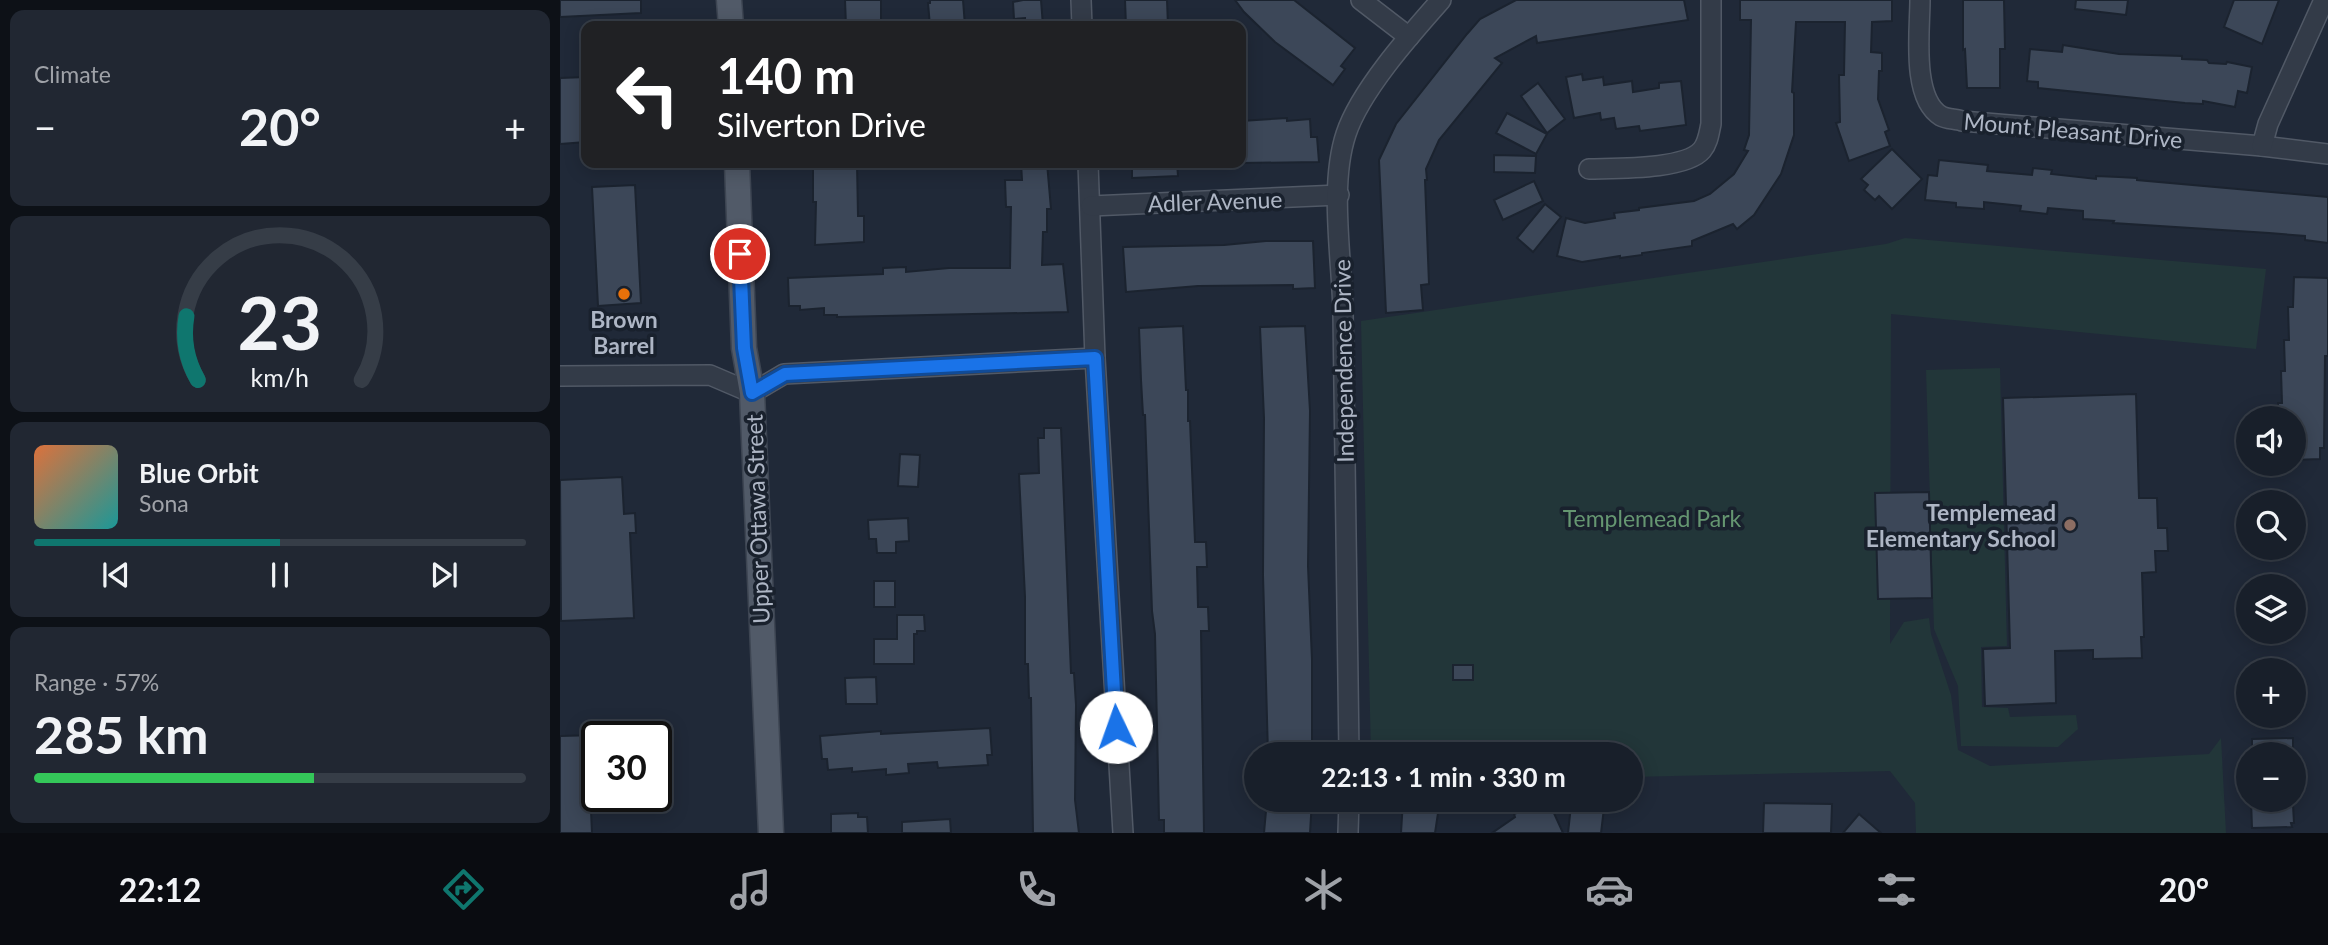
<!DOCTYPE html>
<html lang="en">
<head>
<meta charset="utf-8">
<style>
	:root { --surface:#181f2a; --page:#212732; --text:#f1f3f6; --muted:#9fa2a8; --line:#363d47; --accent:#0f766e }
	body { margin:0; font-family:Lato,sans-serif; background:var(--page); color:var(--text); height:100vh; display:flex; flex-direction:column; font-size:26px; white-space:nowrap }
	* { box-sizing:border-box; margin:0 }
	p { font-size:23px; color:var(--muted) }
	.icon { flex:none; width:38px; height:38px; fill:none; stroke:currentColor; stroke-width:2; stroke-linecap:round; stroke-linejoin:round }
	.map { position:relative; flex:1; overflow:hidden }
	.side { display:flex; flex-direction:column; gap:10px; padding:10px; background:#0d1117; width:560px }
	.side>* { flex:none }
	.top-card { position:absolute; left:21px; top:21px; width:665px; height:147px; border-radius:14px; box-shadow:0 4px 18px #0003,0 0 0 2px var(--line); background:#202124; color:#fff; overflow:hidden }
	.buttons { position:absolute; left:1676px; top:406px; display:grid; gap:14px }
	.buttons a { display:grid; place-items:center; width:70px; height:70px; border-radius:50%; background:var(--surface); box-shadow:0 4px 18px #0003,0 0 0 2px var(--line); font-size:35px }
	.speed { position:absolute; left:21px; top:721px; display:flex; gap:14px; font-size:35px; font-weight:700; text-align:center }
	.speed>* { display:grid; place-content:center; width:91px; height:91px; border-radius:50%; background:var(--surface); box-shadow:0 4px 18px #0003,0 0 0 2px var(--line); line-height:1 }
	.speed .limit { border:4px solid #111; border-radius:10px; background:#fff; color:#111 }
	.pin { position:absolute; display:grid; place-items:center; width:60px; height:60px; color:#fff; margin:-30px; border:4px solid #fff; border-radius:50%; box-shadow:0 2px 7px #0007 }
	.me { position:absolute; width:77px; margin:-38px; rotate:357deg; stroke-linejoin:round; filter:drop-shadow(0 0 5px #0008) }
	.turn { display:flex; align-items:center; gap:24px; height:147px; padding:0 21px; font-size:32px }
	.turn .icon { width:91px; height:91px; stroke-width:2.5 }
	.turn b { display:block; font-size:49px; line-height:60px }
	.big { font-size:52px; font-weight:700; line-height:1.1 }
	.side .tile { flex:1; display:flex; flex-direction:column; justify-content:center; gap:10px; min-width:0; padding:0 24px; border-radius:14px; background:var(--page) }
	.side .dial { align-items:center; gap:0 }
	.dial svg { height:182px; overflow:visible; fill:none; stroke:var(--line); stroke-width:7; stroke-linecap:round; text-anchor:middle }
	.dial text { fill:var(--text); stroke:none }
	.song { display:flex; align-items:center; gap:21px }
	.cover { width:84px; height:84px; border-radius:10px; background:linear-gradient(135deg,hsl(20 70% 55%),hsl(180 70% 35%)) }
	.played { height:7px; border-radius:4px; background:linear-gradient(90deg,var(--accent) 50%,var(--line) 50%) }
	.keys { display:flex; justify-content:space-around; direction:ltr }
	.heat { display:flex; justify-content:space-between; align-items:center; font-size:38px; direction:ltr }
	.charge { height:10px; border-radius:5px; background:linear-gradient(90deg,#34c759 57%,var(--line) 0) }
	.trip { position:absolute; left:684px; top:742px; width:399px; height:70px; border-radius:35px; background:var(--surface); box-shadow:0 4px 18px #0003,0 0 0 2px var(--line); font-weight:700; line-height:70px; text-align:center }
	.tabs { display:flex; height:112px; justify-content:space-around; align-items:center; background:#0a0c11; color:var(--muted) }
	.tabs .icon { width:49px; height:49px }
	.tabs .current { color:var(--accent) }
	.tabs b { font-size:32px; color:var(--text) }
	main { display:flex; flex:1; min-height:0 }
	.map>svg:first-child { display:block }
</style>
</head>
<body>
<main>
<section class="side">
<div class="tile"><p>Climate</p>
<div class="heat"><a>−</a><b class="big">20°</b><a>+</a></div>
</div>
<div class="tile dial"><svg viewBox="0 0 100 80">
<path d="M14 69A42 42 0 1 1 86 69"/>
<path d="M14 69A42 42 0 0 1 9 41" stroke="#0f766e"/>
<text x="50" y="56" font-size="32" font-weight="700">23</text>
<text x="50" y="72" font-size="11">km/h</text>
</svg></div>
<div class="tile">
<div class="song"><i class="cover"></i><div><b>Blue Orbit</b><p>Sona</p></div></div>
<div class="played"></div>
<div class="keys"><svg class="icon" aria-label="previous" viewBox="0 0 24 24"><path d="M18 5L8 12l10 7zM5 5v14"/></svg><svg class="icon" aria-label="pause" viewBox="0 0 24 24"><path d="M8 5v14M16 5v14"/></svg><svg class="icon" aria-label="next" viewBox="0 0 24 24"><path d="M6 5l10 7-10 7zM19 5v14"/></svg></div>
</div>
<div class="tile"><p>Range · 57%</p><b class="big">285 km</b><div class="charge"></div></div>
</section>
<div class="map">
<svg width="1768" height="833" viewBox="0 0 1768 833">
	<rect width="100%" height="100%" fill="#202938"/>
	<g fill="#223639">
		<path d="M 1345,238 L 1706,269 L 1696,349 L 1331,314 L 1330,644 L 1344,622 L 1369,618 L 1371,634 L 1391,695 L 1398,750 L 1430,766 L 1649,754 L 1661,738 L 1666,833 L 1356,833 L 1355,803 L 1330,771 L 1071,777 L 1071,754 L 811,754 L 801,321 L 1326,244 Z"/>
		<path d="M 1440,368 L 1447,646 L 1421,647 L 1422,707 L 1448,708 L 1450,717 L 1516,715 L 1518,729 L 1498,747 L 1401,746 L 1398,686 L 1374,629 L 1366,370 Z"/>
	</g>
	<g fill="#3c4758" stroke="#1b232f" stroke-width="2">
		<path d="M 0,0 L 81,0 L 81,13 L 0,17 Z"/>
		<path d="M 285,0 L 321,0 L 321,26 L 286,26 Z"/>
		<path d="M 370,0 L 403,0 L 405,26 L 370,26 L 368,3 L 370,3 Z"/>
		<path d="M 463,0 L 481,0 L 483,26 L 465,26 L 465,18 L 454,19 L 453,2 Z"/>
		<path d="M 565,0 L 607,0 L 608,26 L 566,26 Z"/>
		<path d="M 675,0 L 734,0 L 795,48 L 781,66 L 785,69 L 773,85 L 715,42 L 684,12 Z"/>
		<path d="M 956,0 L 1124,0 L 1128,20 L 977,43 L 976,36 L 935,58 L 942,63 L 879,140 L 866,169 L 867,180 L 865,180 L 869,284 L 861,285 L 863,310 L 826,313 L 819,160 L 836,124 L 907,34 L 920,19 Z"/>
		<path d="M 1180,0 L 1332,0 L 1332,21 L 1312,22 L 1311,52 L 1322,53 L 1322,71 L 1319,71 L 1318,99 L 1329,130 L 1325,132 L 1330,146 L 1289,161 L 1276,123 L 1280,122 L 1279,75 L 1284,75 L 1285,22 L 1236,22 L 1232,92 L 1234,93 L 1234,135 L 1221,174 L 1194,215 L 1177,229 L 1173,224 L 1132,241 L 1132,246 L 1082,253 L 1082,255 L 1060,258 L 1060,256 L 1022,262 L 997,256 L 1006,218 L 1025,223 L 1055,218 L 1054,213 L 1079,210 L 1079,208 L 1134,201 L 1150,194 L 1174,174 L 1188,151 L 1184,150 L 1189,135 L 1191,20 L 1180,20 Z"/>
		<path d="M 1403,0 L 1444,0 L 1445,49 L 1440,49 L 1440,88 L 1407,88 L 1405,49 L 1403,50 Z"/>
		<path d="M 1516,0 L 1568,0 L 1566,15 L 1515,9 Z"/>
		<path d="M 1674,0 L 1719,0 L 1702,44 L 1664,27 Z"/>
		<path d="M 1503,45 L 1559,54 L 1622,56 L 1622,59 L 1647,60 L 1649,63 L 1666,64 L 1667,62 L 1692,67 L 1687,93 L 1678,91 L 1675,107 L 1643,101 L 1643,104 L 1625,103 L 1478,88 L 1478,82 L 1467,81 L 1470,49 L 1502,52 Z"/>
		<path d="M 1022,74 L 1023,80 L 1043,77 L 1044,85 L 1072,81 L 1073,92 L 1099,88 L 1099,83 L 1121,81 L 1126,125 L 1080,131 L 1079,126 L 1056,129 L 1054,118 L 1041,120 L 1040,113 L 1014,118 L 1006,77 Z"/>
		<path d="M 26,77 L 26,142 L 0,144 L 0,78 Z"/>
		<path d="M 978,83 L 1005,119 L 987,133 L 961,96 Z"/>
		<path d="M 947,113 L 987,134 L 976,154 L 936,133 Z"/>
		<path d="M 727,118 L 727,121 L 750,119 L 751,137 L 757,137 L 759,162 L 681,163 L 681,121 Z"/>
		<path d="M 1332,149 L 1362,179 L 1332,209 L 1319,196 L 1315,200 L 1304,190 L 1308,185 L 1301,179 Z"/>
		<path d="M 934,155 L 976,156 L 975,173 L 934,172 Z"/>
		<path d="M 1379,160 L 1428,165 L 1427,171 L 1472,175 L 1473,168 L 1492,170 L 1491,174 L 1536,179 L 1536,176 L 1559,177 L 1577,178 L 1577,180 L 1768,197 L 1768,243 L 1745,240 L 1745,236 L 1709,233 L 1553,223 L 1554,221 L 1523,219 L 1523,211 L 1488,208 L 1487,214 L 1460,211 L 1461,206 L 1424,202 L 1424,209 L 1396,207 L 1396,203 L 1365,200 L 1368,175 L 1377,176 Z"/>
		<path d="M 253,163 L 297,163 L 298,216 L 304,216 L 304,242 L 255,245 L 256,202 L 253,202 Z"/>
		<path d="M 461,163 L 487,163 L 491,209 L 487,209 L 487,232 L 483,232 L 482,265 L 503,264 L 508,312 L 277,317 L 277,315 L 264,315 L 264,308 L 240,310 L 240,306 L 229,306 L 228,278 L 323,274 L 323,268 L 346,267 L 346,272 L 389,268 L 450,268 L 451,207 L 446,207 L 445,180 L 462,180 Z"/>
		<path d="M 572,163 L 617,163 L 618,176 L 572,178 Z"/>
		<path d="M 974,181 L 983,201 L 943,220 L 934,200 Z"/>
		<path d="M 75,185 L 81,303 L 38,306 L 32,187 Z"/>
		<path d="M 985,204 L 1001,217 L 973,252 L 957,238 Z"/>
		<path d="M 706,241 L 753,241 L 755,288 L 733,289 L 733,285 L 638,286 L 566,292 L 563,247 L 664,245 Z"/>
		<path d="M 1734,277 L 1768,278 L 1768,356 L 1765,356 L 1764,448 L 1760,448 L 1760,459 L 1734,460 L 1734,418 L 1718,418 L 1718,403 L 1722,403 L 1721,371 L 1725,371 L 1724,340 L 1729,340 L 1728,307 L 1733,307 Z"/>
		<path d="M 623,326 L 626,390 L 628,390 L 628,421 L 630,421 L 635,542 L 646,542 L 647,567 L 637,567 L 638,607 L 648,607 L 649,631 L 641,631 L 644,833 L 604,833 L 604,820 L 599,820 L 595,634 L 592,611 L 585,415 L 583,415 L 581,380 L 579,328 Z"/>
		<path d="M 745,326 L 750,411 L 748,566 L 752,660 L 752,754 L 708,754 L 703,575 L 704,418 L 700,327 Z"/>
		<path d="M 1576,394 L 1579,498 L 1597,498 L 1598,528 L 1607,528 L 1608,551 L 1595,551 L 1596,572 L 1582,573 L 1584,637 L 1581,637 L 1582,658 L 1533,659 L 1533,650 L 1495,651 L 1496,703 L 1425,706 L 1423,649 L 1450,648 L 1443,398 Z"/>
		<path d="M 484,428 L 501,428 L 511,673 L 514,673 L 516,705 L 515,800 L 519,833 L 473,833 L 471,698 L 469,698 L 468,664 L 465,664 L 465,597 L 459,474 L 479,473 L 478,438 L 484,438 Z"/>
		<path d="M 340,454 L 360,455 L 358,487 L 338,486 Z"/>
		<path d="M 62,477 L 64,514 L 75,513 L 76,533 L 70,533 L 74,618 L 1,621 L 0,480 Z"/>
		<path d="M 1369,492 L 1372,598 L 1318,599 L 1315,493 Z"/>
		<path d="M 348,518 L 349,541 L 336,542 L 336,553 L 317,553 L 316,539 L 309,539 L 308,520 Z"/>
		<rect x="314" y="581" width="21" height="26"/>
		<path d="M 337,615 L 364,615 L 365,631 L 357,631 L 357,634 L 354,634 L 354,664 L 314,664 L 314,639 L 337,639 Z"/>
		<rect x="893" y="665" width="20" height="15"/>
		<path d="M 316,677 L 317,704 L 286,704 L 285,678 Z"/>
		<path d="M 430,728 L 432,755 L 427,755 L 428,765 L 378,768 L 377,762 L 348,764 L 349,773 L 326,775 L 326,769 L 292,772 L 292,768 L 268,770 L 267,759 L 262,759 L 260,736 L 321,731 L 321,734 Z"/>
		<path d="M 111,731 L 113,776 L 110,776 L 110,790 L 96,791 L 96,732 Z"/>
		<path d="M 37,735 L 37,805 L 31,811 L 32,833 L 0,833 L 0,736 Z"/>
		<path d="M 1733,738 L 1733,754 L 1692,754 L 1692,739 Z"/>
		<path d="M 707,800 L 752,800 L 750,833 L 704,833 Z"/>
		<path d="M 843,800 L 880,800 L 875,833 L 841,833 Z"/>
		<path d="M 977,800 L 988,800 L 1003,833 L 932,833 L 955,817 L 954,814 L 962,811 L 960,807 Z"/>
		<path d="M 1691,800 L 1728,800 L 1728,805 L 1733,805 L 1734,823 L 1731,823 L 1732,827 L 1692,828 Z"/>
		<path d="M 1204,803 L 1272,804 L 1271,833 L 1203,833 Z"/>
		<path d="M 1015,805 L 1044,808 L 1041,833 L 1008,833 L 1011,806 Z"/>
		<path d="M 298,813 L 298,817 L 307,817 L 308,833 L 271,833 L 271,814 Z"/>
		<path d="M 1299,814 L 1321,833 L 1283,833 Z"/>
		<path d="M 390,819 L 391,833 L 342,833 L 342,822 Z"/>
	</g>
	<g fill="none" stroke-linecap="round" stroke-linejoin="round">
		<defs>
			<g id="minor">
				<path d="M 521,0 L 522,26"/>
				<path d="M 801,0 L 849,37"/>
				<path d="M 1360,0 C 1360,30 1351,98 1381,116 C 1386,119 1396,119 1402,121 L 1702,146 L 1768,154"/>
				<path d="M 1702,146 L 1708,124 L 1764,0"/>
				<path d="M 528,163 L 535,358 L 563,833"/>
				<path d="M 1029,169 C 1056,168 1125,170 1142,150 C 1148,143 1149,133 1151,124 L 1151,0"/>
				<path d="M 531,206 L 779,195"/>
				<path d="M 0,376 L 150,375 L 192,393 L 224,374 L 535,358"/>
				<path d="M 789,754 C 788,607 786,460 783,313 C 782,259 769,185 786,134 C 800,91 850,35 881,0"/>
				<path d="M 788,833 L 789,800"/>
			</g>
			<g id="major">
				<path d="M 169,0 L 171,26"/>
				<path d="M 177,163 L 184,348 L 192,393 L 211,833"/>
			</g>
		</defs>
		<use href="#minor" stroke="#515966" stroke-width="22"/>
		<use href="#major" stroke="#3d4552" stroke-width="27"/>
		<use href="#minor" stroke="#333b48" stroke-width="19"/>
		<use href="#major" stroke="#515a68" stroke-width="24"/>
	</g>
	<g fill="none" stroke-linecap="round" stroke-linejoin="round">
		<defs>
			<path id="route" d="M 180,254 L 184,348 L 192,393 L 225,374 L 535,358 L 556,727"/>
		</defs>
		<use href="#route" stroke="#114b97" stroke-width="18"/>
		<use href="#route" stroke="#1a73e8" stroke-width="12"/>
	</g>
	<circle fill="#e8710a" stroke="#19212d" stroke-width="2.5" cx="64" cy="294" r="7"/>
	<circle fill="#8d6e63" stroke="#19212d" stroke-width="2.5" cx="1510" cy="525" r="7"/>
	<g text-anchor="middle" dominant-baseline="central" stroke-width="7" stroke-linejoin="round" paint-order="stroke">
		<g font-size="23" fill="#aeb6c5" stroke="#19212d">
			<text transform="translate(1513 130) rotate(5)">Mount Pleasant Drive</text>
			<text transform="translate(655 201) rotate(-2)">Adler Avenue</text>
			<text transform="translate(783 361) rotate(-91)">Independence Drive</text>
			<text transform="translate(197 519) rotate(-92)">Upper Ottawa Street</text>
		</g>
		<g font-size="23" font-weight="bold" fill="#aeb6c5" stroke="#19212d">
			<text x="64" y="319">Brown<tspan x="64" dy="26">Barrel</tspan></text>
			<text x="1496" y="512" text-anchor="end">Templemead<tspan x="1496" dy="26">Elementary School</tspan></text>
		</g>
		<g font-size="23" fill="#659671" stroke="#19212d">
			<text x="1092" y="518">Templemead Park</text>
		</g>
	</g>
</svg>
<div class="buttons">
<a><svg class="icon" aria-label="sound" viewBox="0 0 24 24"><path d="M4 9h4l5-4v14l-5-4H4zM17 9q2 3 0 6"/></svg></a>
<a><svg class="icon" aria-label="search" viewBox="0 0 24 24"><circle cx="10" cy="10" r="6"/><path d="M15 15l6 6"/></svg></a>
<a><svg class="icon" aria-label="layers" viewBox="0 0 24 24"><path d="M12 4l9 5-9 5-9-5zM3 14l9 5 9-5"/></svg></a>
<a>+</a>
<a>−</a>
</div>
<div class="speed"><div class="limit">30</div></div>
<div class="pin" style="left:180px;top:254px;background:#d93025"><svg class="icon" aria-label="arrive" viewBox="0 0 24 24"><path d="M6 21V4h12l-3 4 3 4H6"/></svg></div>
<svg class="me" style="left:556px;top:727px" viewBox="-20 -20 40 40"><circle r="19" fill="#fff"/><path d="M0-13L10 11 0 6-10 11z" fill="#1a73e8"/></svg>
<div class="trip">22:13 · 1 min · 330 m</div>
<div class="top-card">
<div class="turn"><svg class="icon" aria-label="left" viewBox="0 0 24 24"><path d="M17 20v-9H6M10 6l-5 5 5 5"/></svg><div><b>140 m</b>Silverton Drive</div></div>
</div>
</div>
</main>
<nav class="tabs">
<b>22:12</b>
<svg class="icon current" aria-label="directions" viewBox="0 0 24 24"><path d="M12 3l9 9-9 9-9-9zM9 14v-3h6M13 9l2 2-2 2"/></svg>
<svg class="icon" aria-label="music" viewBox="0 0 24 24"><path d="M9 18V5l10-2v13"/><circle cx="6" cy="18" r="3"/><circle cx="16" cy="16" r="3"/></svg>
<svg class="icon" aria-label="phone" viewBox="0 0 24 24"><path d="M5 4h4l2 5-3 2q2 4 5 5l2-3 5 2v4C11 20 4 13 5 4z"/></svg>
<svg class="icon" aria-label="climate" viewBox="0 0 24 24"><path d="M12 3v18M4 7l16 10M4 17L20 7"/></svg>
<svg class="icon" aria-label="car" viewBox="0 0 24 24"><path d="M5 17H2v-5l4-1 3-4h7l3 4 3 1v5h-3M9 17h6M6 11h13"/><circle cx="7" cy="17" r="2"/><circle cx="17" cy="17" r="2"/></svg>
<svg class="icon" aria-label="filters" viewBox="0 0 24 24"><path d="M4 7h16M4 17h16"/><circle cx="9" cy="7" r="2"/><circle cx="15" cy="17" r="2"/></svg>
<b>20°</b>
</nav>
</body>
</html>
